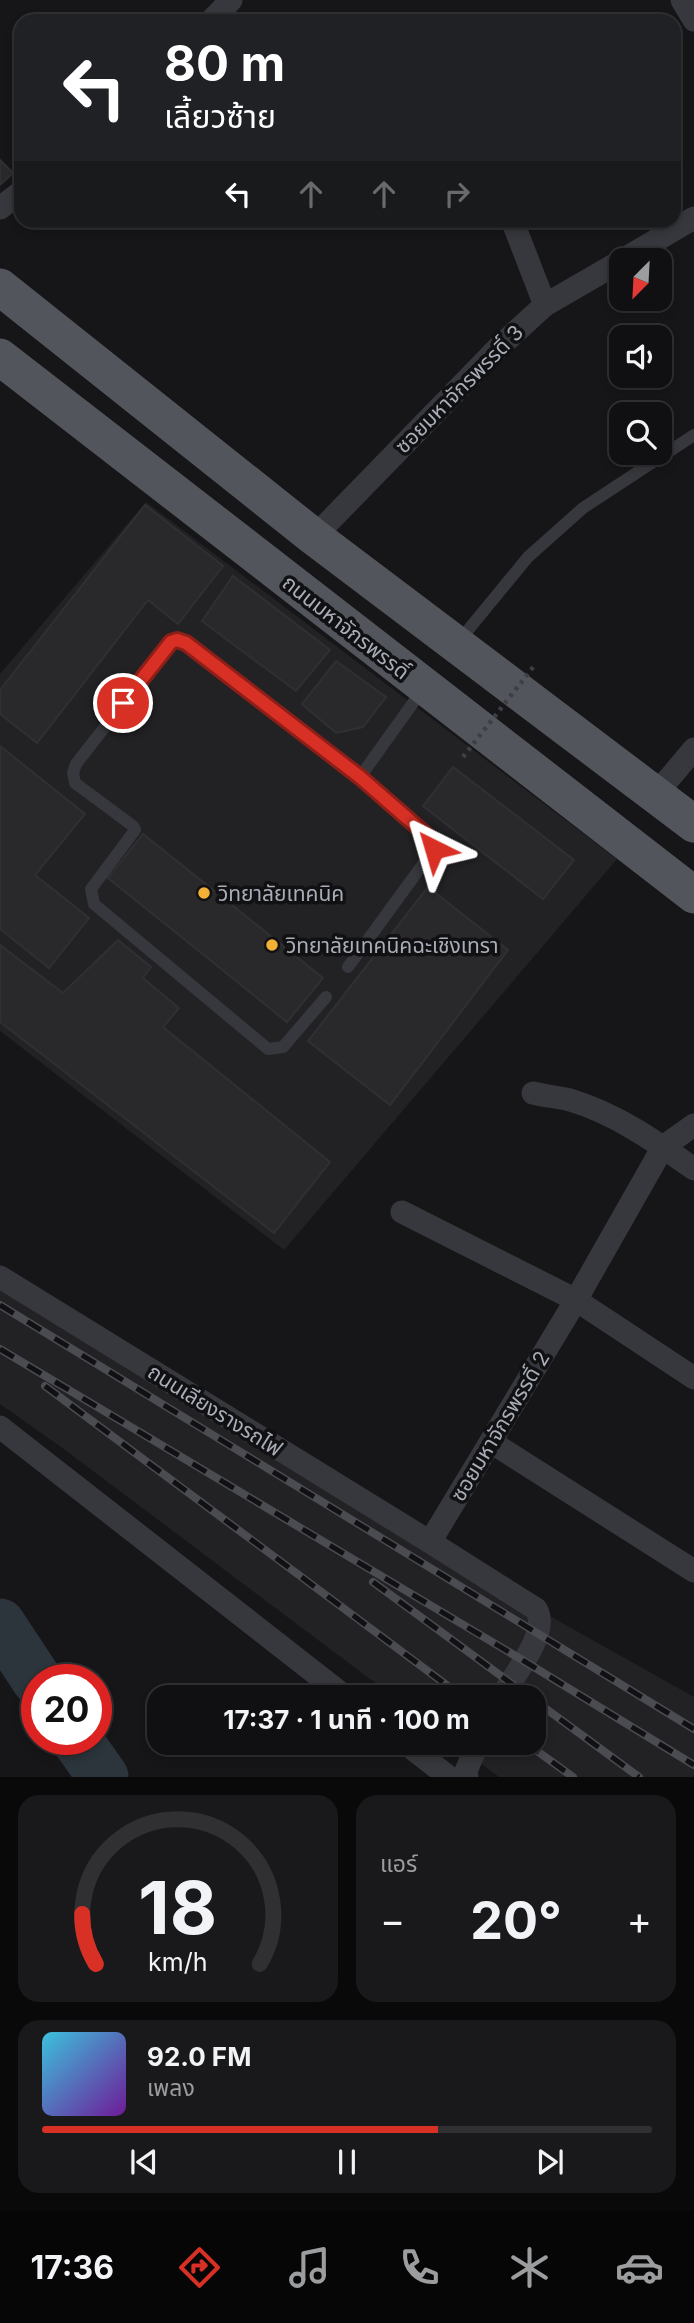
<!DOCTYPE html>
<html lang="th">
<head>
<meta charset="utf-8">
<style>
	:root { --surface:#101012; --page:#19191b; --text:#f1f3f6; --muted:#9c9d9f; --line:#303032; --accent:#d93025 }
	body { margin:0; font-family:Inter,"Noto Sans Thai",sans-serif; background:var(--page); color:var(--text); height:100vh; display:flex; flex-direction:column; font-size:26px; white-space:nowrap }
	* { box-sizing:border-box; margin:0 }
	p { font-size:23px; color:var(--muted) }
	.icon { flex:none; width:38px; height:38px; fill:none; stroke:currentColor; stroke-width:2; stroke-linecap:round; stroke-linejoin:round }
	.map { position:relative; height:1777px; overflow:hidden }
	.panel { display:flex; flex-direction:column; gap:18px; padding:18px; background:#09090a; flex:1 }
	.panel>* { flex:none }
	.top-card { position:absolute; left:14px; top:14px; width:667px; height:214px; border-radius:21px; box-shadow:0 4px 10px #0003,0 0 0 2px var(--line); background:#202124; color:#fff; overflow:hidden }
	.needle { width:46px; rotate:204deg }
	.tools { position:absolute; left:609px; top:248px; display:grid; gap:14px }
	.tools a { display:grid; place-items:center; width:63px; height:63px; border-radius:14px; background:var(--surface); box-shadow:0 4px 10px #0003,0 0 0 2px var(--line); font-size:35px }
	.speed { position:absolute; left:21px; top:1664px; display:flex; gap:14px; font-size:35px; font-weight:700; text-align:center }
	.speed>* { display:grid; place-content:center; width:91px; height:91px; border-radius:50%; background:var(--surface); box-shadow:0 4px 10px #0003,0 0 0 2px var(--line); line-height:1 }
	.speed .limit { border:10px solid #d22; background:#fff; color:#111 }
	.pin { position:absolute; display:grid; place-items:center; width:60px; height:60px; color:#fff; margin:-30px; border:4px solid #fff; border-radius:50%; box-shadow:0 2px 7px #0007 }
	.me { position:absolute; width:77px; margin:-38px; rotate:320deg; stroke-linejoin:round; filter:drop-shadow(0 0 5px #0008) }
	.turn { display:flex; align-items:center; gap:24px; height:147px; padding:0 35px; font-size:32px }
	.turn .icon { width:91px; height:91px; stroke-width:2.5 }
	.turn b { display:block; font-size:49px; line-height:60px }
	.lanes { display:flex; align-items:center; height:66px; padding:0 35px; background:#0003; justify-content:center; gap:35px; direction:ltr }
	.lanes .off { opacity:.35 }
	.big { font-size:52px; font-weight:700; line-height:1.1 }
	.panel .card { flex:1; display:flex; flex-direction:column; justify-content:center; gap:10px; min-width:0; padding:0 24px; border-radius:21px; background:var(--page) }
	.panel .dial { align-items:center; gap:0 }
	.dial svg { height:182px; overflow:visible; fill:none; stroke:var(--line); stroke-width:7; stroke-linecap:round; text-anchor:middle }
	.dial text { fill:var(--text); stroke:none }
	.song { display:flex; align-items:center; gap:21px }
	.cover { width:84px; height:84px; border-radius:10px; background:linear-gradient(135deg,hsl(190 70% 55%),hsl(280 70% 35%)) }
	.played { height:7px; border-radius:4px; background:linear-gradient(90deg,var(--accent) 65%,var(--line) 65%) }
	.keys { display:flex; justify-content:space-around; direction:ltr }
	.heat { display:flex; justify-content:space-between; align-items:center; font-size:38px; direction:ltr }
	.panel .tiles { flex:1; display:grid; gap:18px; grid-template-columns:1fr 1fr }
	.card:last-child { grid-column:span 2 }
	.trip { position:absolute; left:147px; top:1685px; width:399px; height:70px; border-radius:21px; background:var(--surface); box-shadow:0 4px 10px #0003,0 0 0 2px var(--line); font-weight:700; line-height:70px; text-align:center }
	.dock { display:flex; height:112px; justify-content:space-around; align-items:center; background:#060607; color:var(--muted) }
	.dock .icon { width:49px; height:49px }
	.dock .selected { color:var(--accent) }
	.dock b { font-size:32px; color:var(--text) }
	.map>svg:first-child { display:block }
</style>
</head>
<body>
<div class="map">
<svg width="694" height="1777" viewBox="0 0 694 1777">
	<rect width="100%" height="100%" fill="#161618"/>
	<g fill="#222225">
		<path d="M 146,502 L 617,859 L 284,1250 L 0,1031 L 0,674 Z"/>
		<path d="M 0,1289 L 363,1511 L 694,1697 L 694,1777 L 499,1777 L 454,1743 L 534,1743 L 534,1698 L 394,1697 L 61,1447 L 0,1404 Z"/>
	</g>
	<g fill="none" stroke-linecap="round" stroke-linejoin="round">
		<g stroke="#2c353c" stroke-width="51">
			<path d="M 0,1624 L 37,1680"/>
			<path d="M 77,1740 L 103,1777"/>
		</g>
	</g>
	<g fill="#29292c" stroke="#303034" stroke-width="2">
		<path d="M 0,160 L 13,173 L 0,185 Z"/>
		<path d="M 145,505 L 223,566 L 178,624 L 148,600 L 37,743 L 0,714 L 0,690 Z"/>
		<path d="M 233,576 L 330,650 L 296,691 L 202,621 Z"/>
		<path d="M 336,661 L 386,697 L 363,727 L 336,733 L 302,704 Z"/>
		<path d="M 0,746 L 85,814 L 35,875 L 89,918 L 49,968 L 0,929 Z"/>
		<path d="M 453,767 L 574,860 L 543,899 L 423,806 Z"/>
		<path d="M 143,834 L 323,978 L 287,1022 L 108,878 Z"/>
		<path d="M 428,887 L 508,950 L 390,1105 L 308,1041 Z"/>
		<path d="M 118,940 L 151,967 L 143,978 L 179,1008 L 163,1027 L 330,1162 L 274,1233 L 0,1022 L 0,945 L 63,993 Z"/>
	</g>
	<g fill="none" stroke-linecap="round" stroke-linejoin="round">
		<g stroke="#37383d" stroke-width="12">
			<path d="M 459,641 L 528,557 L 583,508 L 694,435"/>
			<path d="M 360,777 L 423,689"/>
			<path d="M 326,997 L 283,1047 L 268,1049 L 94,904 L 91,889 L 135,830 L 133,826 L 75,783 L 73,773 L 76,764 L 171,642 L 177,640 L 186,643 L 360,777 L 435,844 L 434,849 L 348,967"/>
		</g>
		<g stroke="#37383d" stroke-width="23">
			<path d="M 682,0 L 694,20"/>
			<path d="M 211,21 L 231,0"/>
			<path d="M 0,208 L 21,192"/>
			<path d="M 512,220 L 545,305"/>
			<path d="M 621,261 L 694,218"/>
			<path d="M 314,537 L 497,349 L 545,305 L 621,261"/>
			<path d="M 656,794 L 694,749"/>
			<path d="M 533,1093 C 545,1096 558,1097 570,1100 C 615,1113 656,1142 694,1169"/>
			<path d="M 402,1212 L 576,1300 L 694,1378"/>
			<path d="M 0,1277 L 430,1542"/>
			<path d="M 0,1427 L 347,1698"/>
			<path d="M 491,1442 L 694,1571"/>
			<path d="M 501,1698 C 512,1677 551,1632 536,1609 L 430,1542 L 576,1300 L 663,1147 L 694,1125"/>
			<path d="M 405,1743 L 449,1777"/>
			<path d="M 467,1777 L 466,1771 L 478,1743"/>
		</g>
		<g stroke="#53555c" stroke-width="37">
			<path d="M 0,287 L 314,537 L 694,824"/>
			<path d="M 0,357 L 694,895"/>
		</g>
		<defs>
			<g id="rail">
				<path d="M 0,1305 L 694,1729"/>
				<path d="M 0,1349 L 524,1661 L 694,1765"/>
				<path d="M 45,1386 L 464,1698"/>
				<path d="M 373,1582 L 531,1698"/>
				<path d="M 534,1700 L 639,1777"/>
				<path d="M 526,1743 L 573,1777"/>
			</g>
		</defs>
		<use href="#rail" stroke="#4a4c52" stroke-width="8"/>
		<use href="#rail" stroke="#111113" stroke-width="5" stroke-dasharray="16" stroke-linecap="butt"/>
		<path stroke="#3d3f44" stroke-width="4.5" stroke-dasharray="3.5 5" stroke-linecap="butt" d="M 463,757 L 534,666"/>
	</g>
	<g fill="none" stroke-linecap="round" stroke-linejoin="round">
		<defs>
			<path id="route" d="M 123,703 L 171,642 L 177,640 L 186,643 L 360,777 L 431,839 L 435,844 L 434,849"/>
		</defs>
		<use href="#route" stroke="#8d1f18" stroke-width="18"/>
		<use href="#route" stroke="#d93025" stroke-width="12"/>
	</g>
	<g fill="#f2b134" stroke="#111113" stroke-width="2.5">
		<circle cx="204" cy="893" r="7"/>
		<circle cx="272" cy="945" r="7"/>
	</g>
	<g text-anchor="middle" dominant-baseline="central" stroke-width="7" stroke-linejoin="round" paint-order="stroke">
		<g font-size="21" fill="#a8adb8" stroke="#111113">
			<text transform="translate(459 389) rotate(-45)">ซอยมหาจักรพรรดิ์ 3</text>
			<text transform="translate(346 627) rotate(38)">ถนนมหาจักรพรรดิ์</text>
			<text transform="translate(215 1410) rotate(32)">ถนนเลียงรางรถไฟ</text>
			<text transform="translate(500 1426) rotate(-59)">ซอยมหาจักรพรรดิ์ 2</text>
		</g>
		<g font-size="21" fill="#a8adb8" stroke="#111113" text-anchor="start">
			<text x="218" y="893">วิทยาลัยเทคนิค</text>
			<text x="286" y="945">วิทยาลัยเทคนิคฉะเชิงเทรา</text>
		</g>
	</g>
</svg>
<div class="tools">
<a><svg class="needle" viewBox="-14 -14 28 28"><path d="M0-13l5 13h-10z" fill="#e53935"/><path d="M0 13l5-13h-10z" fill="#9c9d9f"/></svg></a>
<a><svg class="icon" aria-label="sound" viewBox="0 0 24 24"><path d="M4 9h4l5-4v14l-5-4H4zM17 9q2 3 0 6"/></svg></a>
<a><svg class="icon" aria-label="search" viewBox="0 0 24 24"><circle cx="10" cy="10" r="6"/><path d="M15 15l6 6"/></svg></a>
</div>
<div class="speed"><div class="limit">20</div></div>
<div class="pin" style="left:123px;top:703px;background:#d93025"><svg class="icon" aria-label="arrive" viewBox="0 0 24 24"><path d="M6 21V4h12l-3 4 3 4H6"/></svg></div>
<svg class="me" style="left:434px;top:849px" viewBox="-20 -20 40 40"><path d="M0-17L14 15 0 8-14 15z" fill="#d93025" stroke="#fff" stroke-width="4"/></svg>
<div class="trip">17:37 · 1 นาที · 100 m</div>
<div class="top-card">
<div class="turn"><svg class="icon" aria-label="left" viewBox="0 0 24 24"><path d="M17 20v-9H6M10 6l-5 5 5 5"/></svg><div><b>80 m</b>เลี้ยวซ้าย</div></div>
<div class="lanes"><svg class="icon" aria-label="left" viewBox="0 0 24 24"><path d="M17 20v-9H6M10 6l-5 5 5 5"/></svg><svg class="icon off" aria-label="ahead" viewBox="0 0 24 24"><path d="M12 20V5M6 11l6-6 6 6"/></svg><svg class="icon off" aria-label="ahead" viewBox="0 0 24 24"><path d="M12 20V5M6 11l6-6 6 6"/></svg><svg class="icon off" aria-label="right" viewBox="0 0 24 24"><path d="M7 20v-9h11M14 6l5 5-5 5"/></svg></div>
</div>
</div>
<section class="panel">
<div class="tiles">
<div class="card dial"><svg viewBox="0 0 100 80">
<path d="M14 69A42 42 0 1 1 86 69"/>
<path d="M14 69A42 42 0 0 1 8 47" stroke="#d93025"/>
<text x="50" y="56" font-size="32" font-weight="700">18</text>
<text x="50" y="72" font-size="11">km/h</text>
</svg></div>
<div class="card"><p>แอร์</p>
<div class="heat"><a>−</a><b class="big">20°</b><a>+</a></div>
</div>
<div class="card">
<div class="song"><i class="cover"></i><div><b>92.0 FM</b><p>เพลง</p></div></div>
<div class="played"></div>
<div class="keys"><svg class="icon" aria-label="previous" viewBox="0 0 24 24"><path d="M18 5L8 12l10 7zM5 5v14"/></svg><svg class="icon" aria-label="pause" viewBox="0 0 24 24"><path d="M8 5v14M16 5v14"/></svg><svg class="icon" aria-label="next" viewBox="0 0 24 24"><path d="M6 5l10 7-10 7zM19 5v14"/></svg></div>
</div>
</div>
</section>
<nav class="dock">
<b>17:36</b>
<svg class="icon selected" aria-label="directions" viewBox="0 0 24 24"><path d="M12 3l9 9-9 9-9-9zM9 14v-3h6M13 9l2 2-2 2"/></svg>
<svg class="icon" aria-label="music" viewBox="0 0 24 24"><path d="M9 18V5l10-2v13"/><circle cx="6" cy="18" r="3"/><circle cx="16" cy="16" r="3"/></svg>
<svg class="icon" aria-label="phone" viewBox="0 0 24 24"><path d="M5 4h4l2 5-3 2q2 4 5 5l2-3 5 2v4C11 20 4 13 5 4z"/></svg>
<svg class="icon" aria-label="climate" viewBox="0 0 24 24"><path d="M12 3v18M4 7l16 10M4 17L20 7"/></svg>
<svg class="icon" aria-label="car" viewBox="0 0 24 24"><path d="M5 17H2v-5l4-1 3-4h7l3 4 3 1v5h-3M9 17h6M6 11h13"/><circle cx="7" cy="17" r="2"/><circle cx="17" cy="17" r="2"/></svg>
</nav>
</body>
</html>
